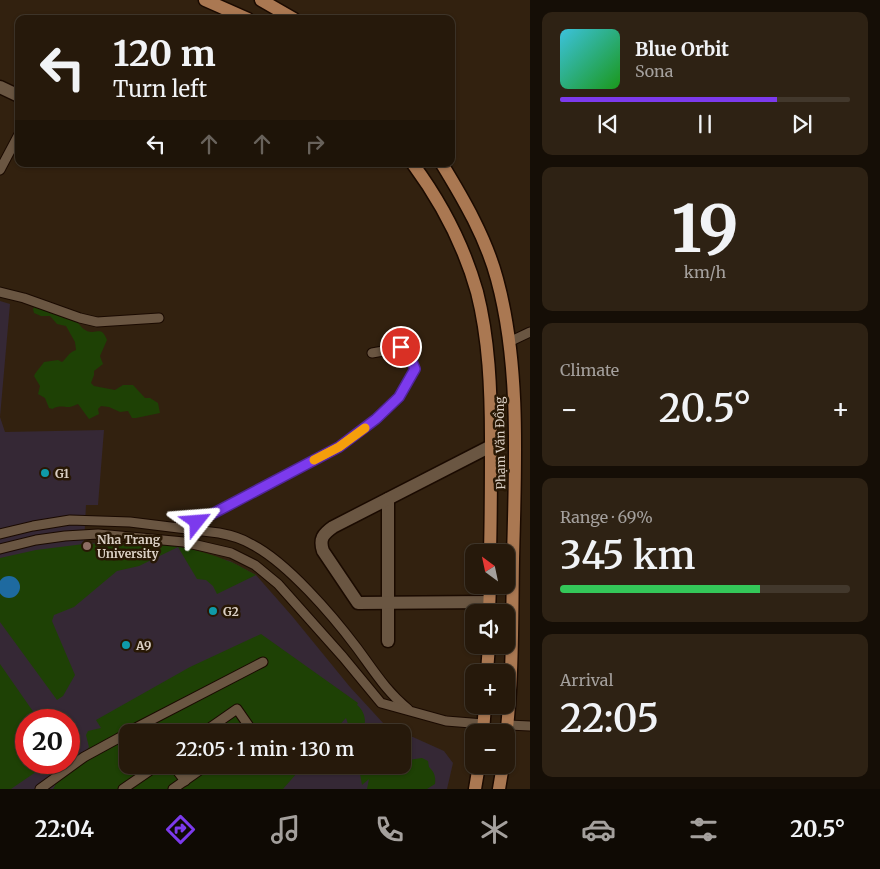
<!DOCTYPE html>
<html lang="en">
<head>
<meta charset="utf-8">
<style>
	:root { --surface:#26190b; --page:#2e2214; --text:#f1f3f6; --muted:#a4a09d; --line:#42382c; --accent:#7c3aed }
	body { margin:0; font-family:Merriweather,serif; background:var(--page); color:var(--text); height:100vh; display:flex; flex-direction:column; font-size:19px; white-space:nowrap }
	* { box-sizing:border-box; margin:0 }
	p { font-size:16px; color:var(--muted) }
	.icon { flex:none; width:28px; height:28px; fill:none; stroke:currentColor; stroke-width:2; stroke-linecap:round; stroke-linejoin:round }
	.map { position:relative; flex:1; overflow:hidden }
	.sheet { display:flex; flex-direction:column; gap:12px; padding:12px; background:#150e06; width:350px }
	.sheet>* { flex:none }
	.banner { position:absolute; left:15px; top:15px; width:440px; height:152px; border-radius:10px; box-shadow:0 1px 4px #0004,0 0 0 1px var(--line); background:#26190b; color:var(--text); overflow:hidden }
	.needle { width:32px; rotate:327deg }
	.fabs { position:absolute; left:465px; top:544px; display:grid; gap:10px }
	.fabs a { display:grid; place-items:center; width:50px; height:50px; border-radius:10px; background:var(--surface); box-shadow:0 1px 4px #0004,0 0 0 1px var(--line); font-size:25px }
	.speed { position:absolute; left:15px; top:709px; display:flex; gap:10px; font-size:25px; font-weight:700; text-align:center }
	.speed>* { display:grid; place-content:center; width:65px; height:65px; border-radius:50%; background:var(--surface); box-shadow:0 1px 4px #0004,0 0 0 1px var(--line); line-height:1 }
	.speed .limit { border:8px solid #d22; background:#fff; color:#111 }
	.pin { position:absolute; display:grid; place-items:center; width:42px; height:42px; color:#fff; margin:-21px; border:2px solid #fff; border-radius:50%; box-shadow:0 1px 5px #0007 }
	.me { position:absolute; width:55px; margin:-28px; rotate:62deg; stroke-linejoin:round; filter:drop-shadow(0 0 4px #0008) }
	.turn { display:flex; align-items:center; gap:18px; height:105px; padding:0 15px; font-size:22px }
	.turn .icon { width:65px; height:65px; stroke-width:2.5 }
	.turn b { display:block; font-size:35px; line-height:42px }
	.lanes { display:flex; align-items:center; height:48px; padding:0 15px; background:#0003; justify-content:center; gap:25px; direction:ltr }
	.lanes .off { opacity:.35 }
	.big { font-size:38px; font-weight:600; line-height:1.1 }
	.sheet .card { flex:1; display:flex; flex-direction:column; justify-content:center; gap:8px; min-width:0; padding:0 18px; border-radius:10px; background:var(--page) }
	.sheet .dial { align-items:center; gap:0 }
	.dial b { font-size:65px; line-height:1 }
	.song { display:flex; align-items:center; gap:15px }
	.cover { width:60px; height:60px; border-radius:8px; background:linear-gradient(135deg,hsl(190 70% 55%),hsl(120 70% 35%)) }
	.played { height:5px; border-radius:2px; background:linear-gradient(90deg,var(--accent) 75%,var(--line) 75%) }
	.keys { display:flex; justify-content:space-around; direction:ltr }
	.heat { display:flex; justify-content:space-between; align-items:center; font-size:28px; direction:ltr }
	.charge { height:8px; border-radius:4px; background:linear-gradient(90deg,#34c759 69%,var(--line) 0) }
	.trip { position:absolute; left:119px; top:724px; width:292px; height:50px; border-radius:10px; background:var(--surface); box-shadow:0 1px 4px #0004,0 0 0 1px var(--line); font-weight:600; line-height:50px; text-align:center }
	.tabs { display:flex; height:80px; justify-content:space-around; align-items:center; background:#0f0a04; color:var(--muted) }
	.tabs .icon { width:35px; height:35px }
	.tabs .selected { color:var(--accent) }
	.tabs b { font-size:22px; color:var(--text) }
	main { display:flex; flex:1; min-height:0 }
	.map>svg:first-child { display:block }
</style>
</head>
<body>
<main>
<div class="map">
<svg width="530" height="789" viewBox="0 0 530 789">
	<rect width="100%" height="100%" fill="#32210f"/>
	<path fill="#352835" fill-rule="evenodd" d="M 0,301 L 10,304 L 0,417 L 5,432 L 104,430 L 98,505 L 86,505 L 84,543 L 137,542 L 168,544 L 230,561 L 256,575 L 292,616 L 350,687 L 384,724 L 444,751 L 453,763 L 447,789 L 0,789 ZM 26,720 L 69,720 L 69,762 L 26,762 ZM 128,732 L 402,732 L 402,765 L 128,765 Z"/>
	<g fill="#1e4105">
		<path d="M 35,305 L 56,314 C 74,308 76,326 87,331 C 97,335 101,325 107,340 L 100,356 L 103,364 L 94,371 L 94,375 L 91,383 L 94,386 L 115,390 L 123,385 L 133,385 L 145,398 L 150,398 L 158,403 L 160,413 L 136,418 L 132,418 L 128,411 L 120,412 L 109,407 L 101,406 L 98,409 L 99,414 L 89,419 L 78,404 C 65,410 67,405 57,407 C 49,409 57,410 49,408 L 45,398 L 38,394 L 40,386 L 34,376 C 36,371 41,367 44,362 L 58,360 L 62,362 C 67,358 69,352 76,350 L 75,342 L 66,326 L 57,324 L 50,316 L 41,316 L 34,313 L 33,309 Z"/>
		<path d="M 137,542 C 168,544 200,549 228,561 C 238,564 247,571 256,575 L 217,594 L 213,586 L 206,580 L 197,579 L 178,547 L 139,566 L 117,571 L 74,607 L 54,615 L 52,621 L 75,675 L 63,696 L 57,700 L 0,622 L 0,558 L 36,550 L 84,544 Z"/>
		<path d="M 261,634 L 358,703 L 357,705 C 365,711 368,724 361,732 L 343,732 L 349,727 L 346,718 L 333,732 L 128,732 L 128,765 L 304,765 L 283,789 L 53,789 L 55,786 L 56,778 L 81,757 L 89,747 L 86,735 L 88,731 L 101,728 L 96,720 L 190,667 Z"/>
		<path d="M 0,664 L 39,720 L 26,720 L 26,762 L 49,763 L 11,789 L 0,789 Z"/>
		<path d="M 403,755 L 408,760 L 422,758 L 428,761 L 429,767 C 434,772 436,776 435,784 L 427,789 L 367,789 L 369,779 L 362,785 L 360,774 C 354,773 349,771 343,771 C 330,771 325,782 315,765 L 402,765 Z"/>
	</g>
	<circle fill="#1e6aa0" cx="9" cy="587" r="11"/>
	<g fill="none" stroke-linecap="round" stroke-linejoin="round">
		<defs>
			<g id="lane">
				<path d="M 0,170 L 19,134"/>
				<path d="M 0,292 L 24,298 L 80,318 L 97,322 L 159,318"/>
				<path d="M 509,342 L 530,332"/>
				<path d="M 197,531 L 197,522 L 339,447 L 376,419 L 399,397 L 415,369 L 406,347 L 372,353"/>
				<path d="M 0,534 L 33,526 L 70,520 L 130,522 L 219,533 C 230,535 241,538 251,544 C 287,562 333,616 357,648 C 374,671 386,691 408,709"/>
				<path d="M 0,549 L 36,540 L 65,536 L 98,534 L 184,542 L 231,553 L 255,565 L 278,584 L 343,657 L 381,703 L 446,721 L 484,724"/>
				<path d="M 508,725 L 530,726"/>
				<path d="M 128,732 L 263,662"/>
				<path d="M 204,732 L 237,709 L 253,732"/>
				<path d="M 173,765 L 185,781"/>
				<path d="M 40,789 L 84,757 L 128,733"/>
				<path d="M 123,789 L 158,765"/>
				<path d="M 173,789 L 207,765"/>
			</g>
			<g id="street">
				<path d="M 0,87 L 19,96"/>
				<path d="M 388,499 L 388,641"/>
				<path d="M 489,602 L 358,603 L 323,551 C 319,539 323,534 333,527 L 491,446"/>
			</g>
			<g id="primary">
				<path d="M 205,0 L 248,19"/>
				<path d="M 261,0 L 294,19"/>
				<path d="M 413,164 C 441,202 464,246 477,292 C 489,339 491,390 491,439 C 491,477 491,515 490,552"/>
				<path d="M 442,164 C 464,200 486,238 497,279 C 521,367 515,469 513,559 C 512,618 513,678 506,737"/>
				<path d="M 489,612 L 490,585"/>
				<path d="M 487,672 L 489,645"/>
				<path d="M 483,732 L 485,705"/>
				<path d="M 475,789 L 479,765"/>
				<path d="M 499,789 L 503,765"/>
			</g>
		</defs>
		<use href="#lane" stroke="#1a0a00" stroke-width="11"/>
		<use href="#street" stroke="#1a0a00" stroke-width="15"/>
		<use href="#primary" stroke="#1a0a00" stroke-width="15"/>
		<use href="#lane" stroke="#6a5642" stroke-width="9"/>
		<use href="#street" stroke="#6a5642" stroke-width="12"/>
		<use href="#primary" stroke="#aa7852" stroke-width="12"/>
	</g>
	<g fill="none" stroke-linecap="round" stroke-linejoin="round">
		<defs>
			<path id="route" d="M 197,522 L 339,447 L 376,419 L 399,397 L 415,369 L 406,347 L 401,347"/>
		</defs>
		<use href="#route" stroke="#51269a" stroke-width="12"/>
		<use href="#route" stroke="#7c3aed" stroke-width="9"/>
		<path stroke="#f59e0b" stroke-width="9" d="M 314,460 L 339,447 L 365,428"/>
	</g>
	<g fill="#0f9aa8" stroke="#281805" stroke-width="2">
		<circle cx="45" cy="473" r="5"/>
		<circle cx="213" cy="611" r="5"/>
		<circle cx="126" cy="645" r="5"/>
	</g>
	<circle fill="#8d6e63" stroke="#281805" stroke-width="2" cx="87" cy="546" r="5"/>
	<g text-anchor="middle" dominant-baseline="central" stroke-width="5" stroke-linejoin="round" paint-order="stroke">
		<g font-size="12" fill="#dacfc4" stroke="#281805">
			<text transform="translate(500 443) rotate(-91)">Phạm Văn Đồng</text>
		</g>
		<g font-size="12" font-weight="bold" fill="#dacfc4" stroke="#281805" text-anchor="start">
			<text x="55" y="473">G1</text>
			<text x="97" y="539">Nha Trang<tspan x="97" dy="14">University</tspan></text>
			<text x="223" y="611">G2</text>
			<text x="136" y="645">A9</text>
		</g>
	</g>
</svg>
<div class="fabs">
<a><svg class="needle" viewBox="-14 -14 28 28"><path d="M0-13l5 13h-10z" fill="#e53935"/><path d="M0 13l5-13h-10z" fill="#a4a09d"/></svg></a>
<a><svg class="icon" aria-label="sound" viewBox="0 0 24 24"><path d="M4 9h4l5-4v14l-5-4H4zM17 9q2 3 0 6"/></svg></a>
<a>+</a>
<a>−</a>
</div>
<div class="speed"><div class="limit">20</div></div>
<div class="pin" style="left:401px;top:347px;background:#d93025"><svg class="icon" aria-label="arrive" viewBox="0 0 24 24"><path d="M6 21V4h12l-3 4 3 4H6"/></svg></div>
<svg class="me" style="left:197px;top:522px" viewBox="-20 -20 40 40"><path d="M0-17L14 15 0 8-14 15z" fill="#7c3aed" stroke="#fff" stroke-width="4"/></svg>
<div class="trip">22:05 · 1 min · 130 m</div>
<div class="banner">
<div class="turn"><svg class="icon" aria-label="left" viewBox="0 0 24 24"><path d="M17 20v-9H6M10 6l-5 5 5 5"/></svg><div><b>120 m</b>Turn left</div></div>
<div class="lanes"><svg class="icon" aria-label="left" viewBox="0 0 24 24"><path d="M17 20v-9H6M10 6l-5 5 5 5"/></svg><svg class="icon off" aria-label="ahead" viewBox="0 0 24 24"><path d="M12 20V5M6 11l6-6 6 6"/></svg><svg class="icon off" aria-label="ahead" viewBox="0 0 24 24"><path d="M12 20V5M6 11l6-6 6 6"/></svg><svg class="icon off" aria-label="right" viewBox="0 0 24 24"><path d="M7 20v-9h11M14 6l5 5-5 5"/></svg></div>
</div>
</div>
<section class="sheet">
<div class="card">
<div class="song"><i class="cover"></i><div><b>Blue Orbit</b><p>Sona</p></div></div>
<div class="played"></div>
<div class="keys"><svg class="icon" aria-label="previous" viewBox="0 0 24 24"><path d="M18 5L8 12l10 7zM5 5v14"/></svg><svg class="icon" aria-label="pause" viewBox="0 0 24 24"><path d="M8 5v14M16 5v14"/></svg><svg class="icon" aria-label="next" viewBox="0 0 24 24"><path d="M6 5l10 7-10 7zM19 5v14"/></svg></div>
</div>
<div class="card dial"><b>19</b><p>km/h</p></div>
<div class="card"><p>Climate</p>
<div class="heat"><a>−</a><b class="big">20.5°</b><a>+</a></div>
</div>
<div class="card"><p>Range · 69%</p><b class="big">345 km</b><div class="charge"></div></div>
<div class="card"><p>Arrival</p><b class="big">22:05</b></div>
</section>
</main>
<nav class="tabs">
<b>22:04</b>
<svg class="icon selected" aria-label="directions" viewBox="0 0 24 24"><path d="M12 3l9 9-9 9-9-9zM9 14v-3h6M13 9l2 2-2 2"/></svg>
<svg class="icon" aria-label="music" viewBox="0 0 24 24"><path d="M9 18V5l10-2v13"/><circle cx="6" cy="18" r="3"/><circle cx="16" cy="16" r="3"/></svg>
<svg class="icon" aria-label="phone" viewBox="0 0 24 24"><path d="M5 4h4l2 5-3 2q2 4 5 5l2-3 5 2v4C11 20 4 13 5 4z"/></svg>
<svg class="icon" aria-label="climate" viewBox="0 0 24 24"><path d="M12 3v18M4 7l16 10M4 17L20 7"/></svg>
<svg class="icon" aria-label="car" viewBox="0 0 24 24"><path d="M5 17H2v-5l4-1 3-4h7l3 4 3 1v5h-3M9 17h6M6 11h13"/><circle cx="7" cy="17" r="2"/><circle cx="17" cy="17" r="2"/></svg>
<svg class="icon" aria-label="filters" viewBox="0 0 24 24"><path d="M4 7h16M4 17h16"/><circle cx="9" cy="7" r="2"/><circle cx="15" cy="17" r="2"/></svg>
<b>20.5°</b>
</nav>
</body>
</html>
